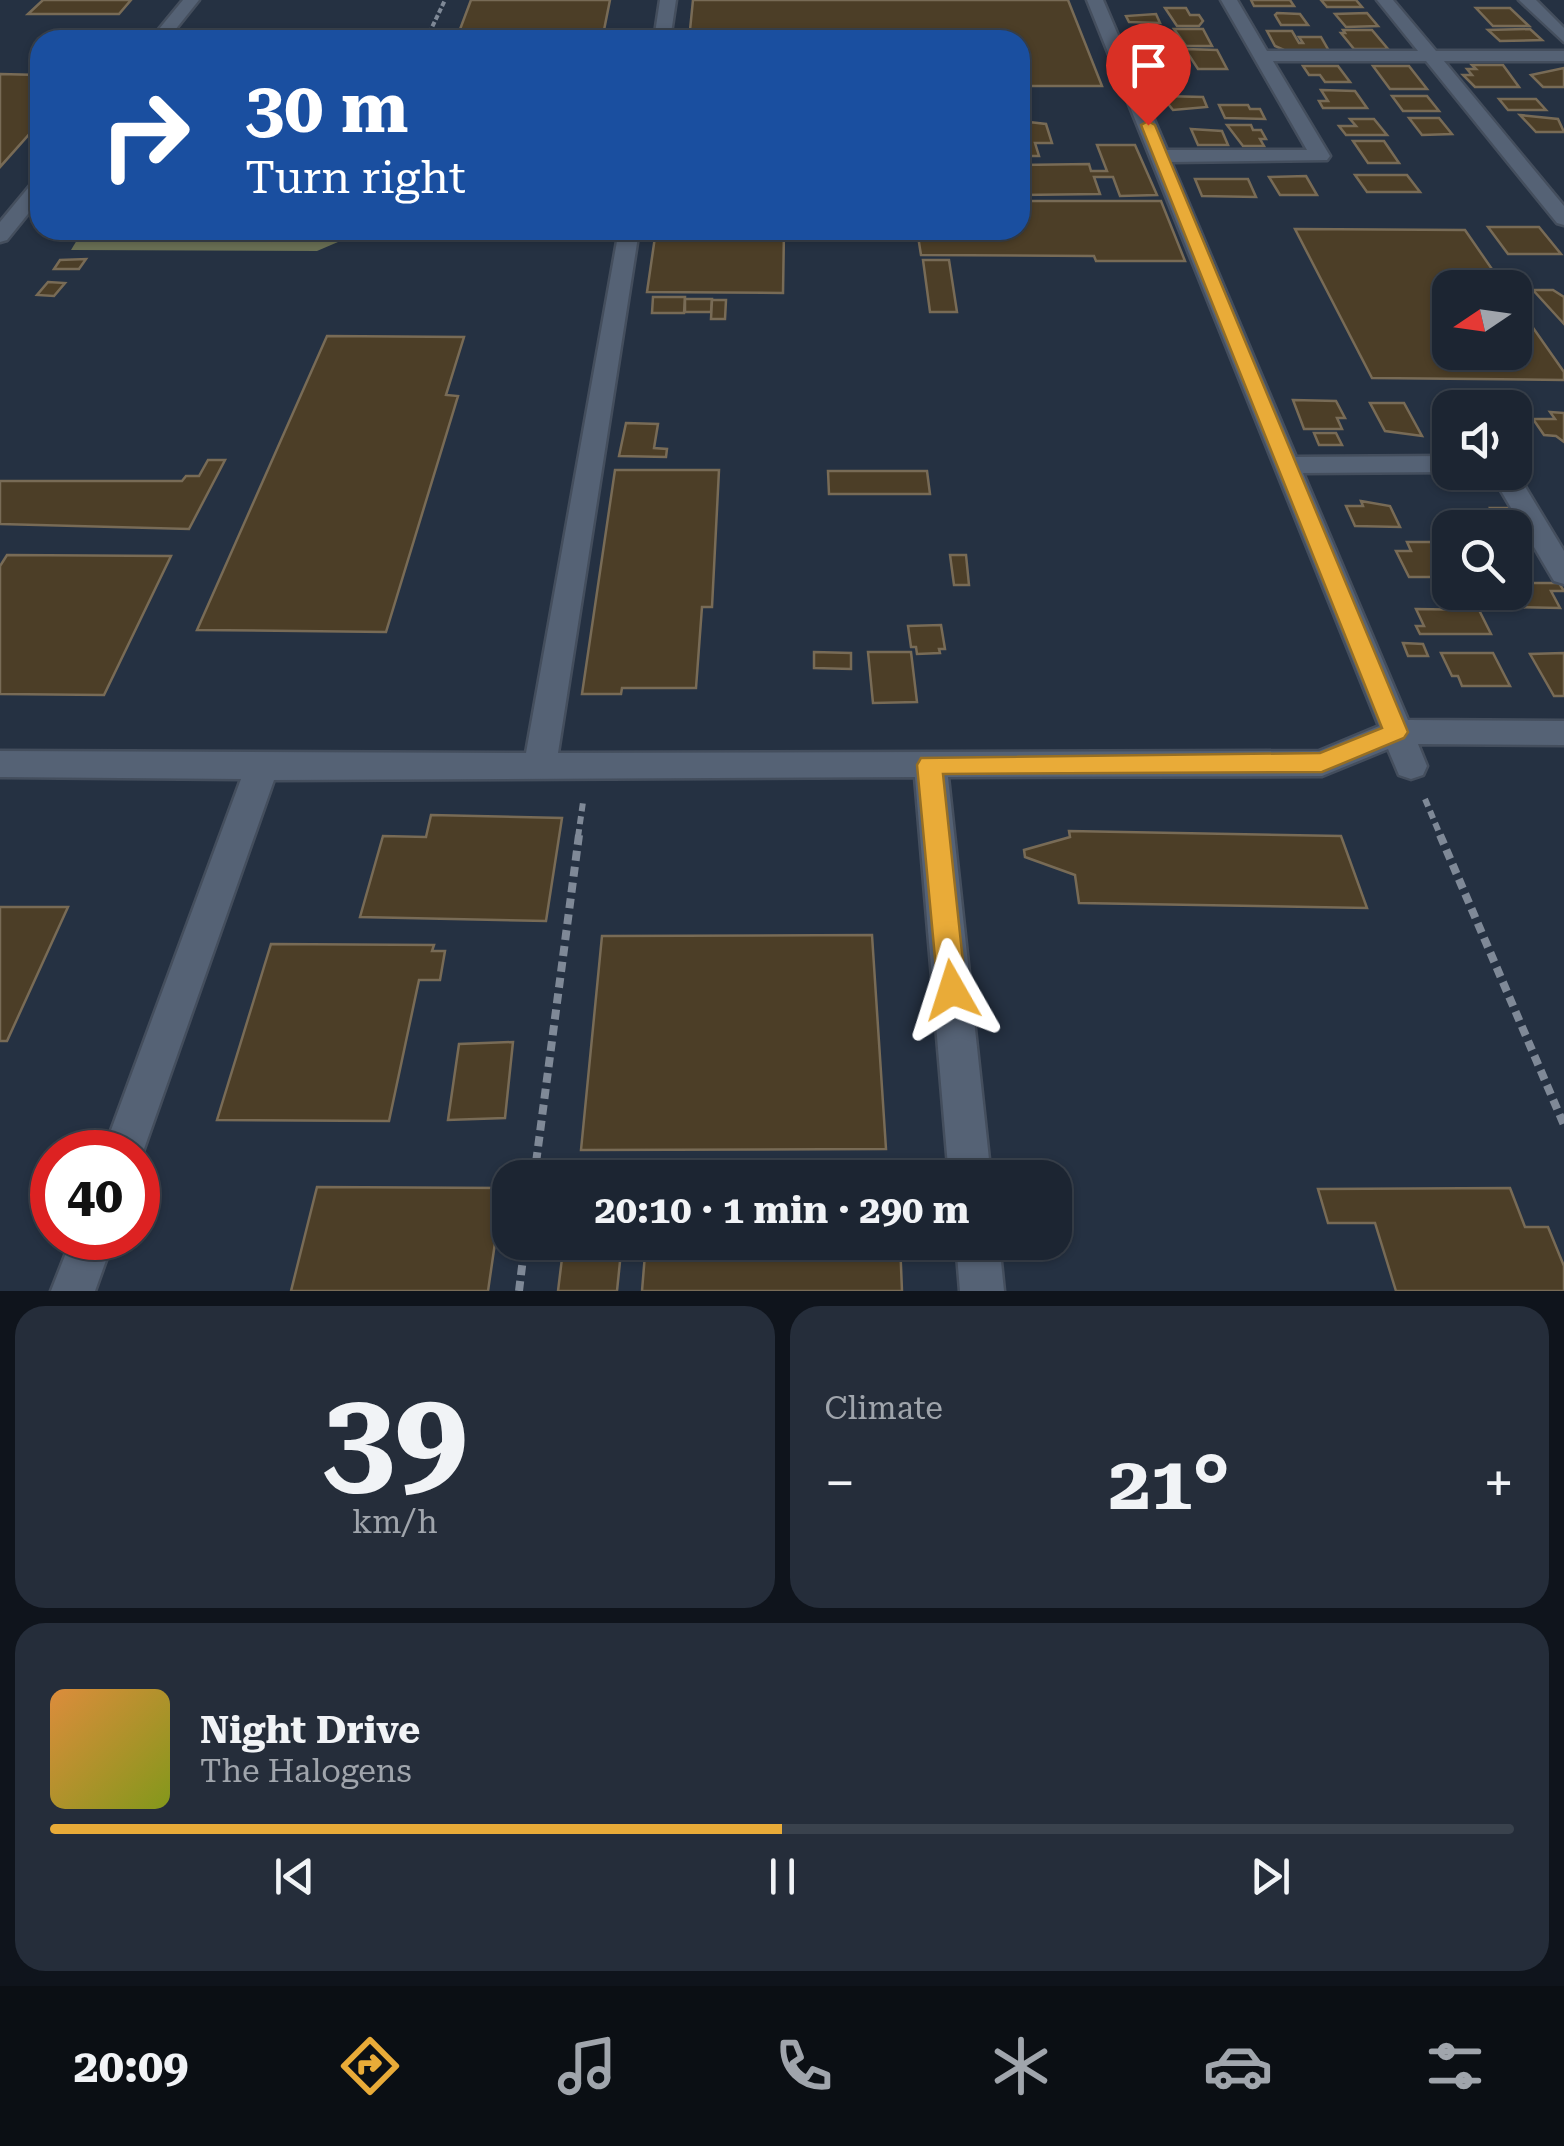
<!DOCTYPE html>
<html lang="en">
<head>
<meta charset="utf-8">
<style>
	:root { --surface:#1c2532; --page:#252d3a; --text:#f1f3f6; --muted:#a0a5ac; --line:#3a424d; --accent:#e9ab38 }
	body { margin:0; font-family:"Roboto Serif",serif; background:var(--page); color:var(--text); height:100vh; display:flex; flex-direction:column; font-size:38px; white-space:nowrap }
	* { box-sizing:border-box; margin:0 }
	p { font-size:32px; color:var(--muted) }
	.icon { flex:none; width:55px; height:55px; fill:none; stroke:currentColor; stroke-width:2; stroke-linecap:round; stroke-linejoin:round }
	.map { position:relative; height:1291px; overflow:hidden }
	.panel { display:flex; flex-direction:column; gap:15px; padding:15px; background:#0f141c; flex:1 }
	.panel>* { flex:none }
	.hud { position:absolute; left:30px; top:30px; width:1000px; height:210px; border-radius:30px; box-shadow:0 2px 8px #0004,0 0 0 2px var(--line); background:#1a4fa0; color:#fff; overflow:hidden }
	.needle { width:65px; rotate:257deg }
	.tools { position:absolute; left:1432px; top:270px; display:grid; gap:20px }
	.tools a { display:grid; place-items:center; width:100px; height:100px; border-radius:20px; background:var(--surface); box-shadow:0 2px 8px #0004,0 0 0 2px var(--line); font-size:50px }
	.speed { position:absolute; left:30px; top:1130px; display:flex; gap:20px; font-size:50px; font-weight:700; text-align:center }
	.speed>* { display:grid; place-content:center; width:130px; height:130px; border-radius:50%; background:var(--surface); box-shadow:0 2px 8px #0004,0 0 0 2px var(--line); line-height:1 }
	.speed .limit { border:15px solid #d22; background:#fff; color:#111 }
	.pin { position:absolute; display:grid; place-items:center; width:85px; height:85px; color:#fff; margin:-102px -42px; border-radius:50% 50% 50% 0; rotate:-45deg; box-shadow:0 0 10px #0007 }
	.pin .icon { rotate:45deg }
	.me { position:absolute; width:110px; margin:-55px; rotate:354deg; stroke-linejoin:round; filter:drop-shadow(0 0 8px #0008) }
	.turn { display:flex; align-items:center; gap:35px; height:210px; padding:0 50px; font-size:45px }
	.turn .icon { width:130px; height:130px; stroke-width:2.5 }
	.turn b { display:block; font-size:70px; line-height:85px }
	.big { font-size:75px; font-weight:700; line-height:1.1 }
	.panel .widget { flex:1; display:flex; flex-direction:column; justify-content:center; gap:15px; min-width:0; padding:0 35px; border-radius:30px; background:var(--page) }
	.panel .dial { align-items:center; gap:0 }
	.dial b { font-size:130px; line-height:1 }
	.song { display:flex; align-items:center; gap:30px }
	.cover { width:120px; height:120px; border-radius:15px; background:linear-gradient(135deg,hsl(30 70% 55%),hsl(70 70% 35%)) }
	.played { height:10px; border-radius:5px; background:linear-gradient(90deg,var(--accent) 50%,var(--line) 50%) }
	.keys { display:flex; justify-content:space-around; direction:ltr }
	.heat { display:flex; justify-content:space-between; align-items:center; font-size:55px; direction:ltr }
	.panel .tiles { flex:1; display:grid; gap:15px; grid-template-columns:1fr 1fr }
	.widget:last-child { grid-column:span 2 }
	.trip { position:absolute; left:492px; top:1160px; width:580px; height:100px; border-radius:30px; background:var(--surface); box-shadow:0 2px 8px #0004,0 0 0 2px var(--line); font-weight:700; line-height:100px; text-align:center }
	.tabs { display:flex; height:160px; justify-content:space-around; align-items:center; background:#0b0f14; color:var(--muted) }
	.tabs .icon { width:70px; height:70px }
	.tabs .active { color:var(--accent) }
	.tabs b { font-size:45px; color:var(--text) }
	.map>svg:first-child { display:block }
</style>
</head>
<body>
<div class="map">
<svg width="1564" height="1291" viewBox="0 0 1564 1291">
	<rect width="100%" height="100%" fill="#253142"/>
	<path fill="#696f54" d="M 83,230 L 366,230 L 317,251 L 71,250 Z"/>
	<g fill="#4c3e27" stroke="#786b56" stroke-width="2.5">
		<path d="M 43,0 L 131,0 L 119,14 L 28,14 Z"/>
		<path d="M 471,0 L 610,0 L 602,40 L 456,40 Z"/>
		<path d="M 693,0 L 1068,0 L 1102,86 L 1020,86 L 1020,40 L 689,40 Z"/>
		<path d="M 1251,0 L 1290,0 L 1294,6 L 1254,6 Z"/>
		<path d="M 1321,0 L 1356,0 L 1362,7 L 1327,7 Z"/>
		<path d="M 1165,8 L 1186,8 L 1190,15 L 1199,15 L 1203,21 L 1199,26 L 1177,26 Z"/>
		<path d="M 1476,8 L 1510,8 L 1529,26 L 1493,26 Z"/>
		<path d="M 1277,13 L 1300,14 L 1308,25 L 1281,25 L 1275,15 Z"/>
		<path d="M 1367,13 L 1378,26 L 1346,27 L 1335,14 Z"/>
		<path d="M 1156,14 L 1160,23 L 1129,22 L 1126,16 Z"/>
		<path d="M 1174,29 L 1203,29 L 1212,46 L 1186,46 Z"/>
		<path d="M 1530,29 L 1542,40 L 1500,41 L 1488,30 Z"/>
		<path d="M 1343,30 L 1372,30 L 1388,49 L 1354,49 L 1341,33 L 1345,33 Z"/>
		<path d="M 1267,31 L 1292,31 L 1299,43 L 1303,43 L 1299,37 L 1321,37 L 1329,51 L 1284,50 L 1275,46 Z"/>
		<path d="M 1130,35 L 1160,35 L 1165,44 L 1135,44 Z"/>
		<path d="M 1144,45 L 1162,45 L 1168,58 L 1145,58 Z"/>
		<path d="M 1185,49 L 1217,50 L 1227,69 L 1198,69 Z"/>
		<path d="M 1175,58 L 1181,69 L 1144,70 L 1138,59 Z"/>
		<path d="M 1472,65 L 1503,65 L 1519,87 L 1475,87 L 1463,75 L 1472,75 L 1467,69 L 1476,69 Z"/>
		<path d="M 1303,66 L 1338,66 L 1350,82 L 1325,82 L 1320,75 L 1309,75 Z"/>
		<path d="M 1373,66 L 1409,66 L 1427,89 L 1390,89 Z"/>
		<path d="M 1564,68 L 1564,87 L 1543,87 L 1531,75 Z"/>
		<path d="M 0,74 L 40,75 L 40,122 L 0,167 Z"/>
		<path d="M 1321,90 L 1355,91 L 1367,108 L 1323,108 L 1319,101 L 1328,101 Z"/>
		<path d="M 1162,96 L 1203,97 L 1207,107 L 1173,110 Z"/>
		<path d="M 1392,96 L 1427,96 L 1439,111 L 1403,111 Z"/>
		<path d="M 1499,99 L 1536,99 L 1546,110 L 1508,110 Z"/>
		<path d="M 1219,105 L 1248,105 L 1250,109 L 1260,109 L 1265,119 L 1225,118 Z"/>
		<path d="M 1520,115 L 1558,119 L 1564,132 L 1536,132 Z"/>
		<path d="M 1409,118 L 1439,118 L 1452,134 L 1422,135 Z"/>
		<path d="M 1350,119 L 1374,119 L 1387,135 L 1346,135 L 1339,126 L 1356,126 Z"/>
		<path d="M 1020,121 L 1046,124 L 1052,143 L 1035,143 L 1039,156 L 1020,156 Z"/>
		<path d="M 1227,125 L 1251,125 L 1253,130 L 1261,130 L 1266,139 L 1260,139 L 1264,146 L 1243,146 Z"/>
		<path d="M 1191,129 L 1222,131 L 1228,145 L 1198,145 Z"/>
		<path d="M 1353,141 L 1384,141 L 1399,163 L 1368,163 Z"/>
		<path d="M 1097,145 L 1135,145 L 1157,195 L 1120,196 L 1113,177 L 1094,177 L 1100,194 L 1020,195 L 1020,165 L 1089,164 L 1091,171 L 1107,171 Z"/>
		<path d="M 1355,175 L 1407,175 L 1420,192 L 1367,192 Z"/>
		<path d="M 1306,176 L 1317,195 L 1280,195 L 1269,177 Z"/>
		<path d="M 1195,179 L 1248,179 L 1256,197 L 1202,196 Z"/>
		<path d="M 1020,201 L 1161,201 L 1185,261 L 1096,261 L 1094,256 L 921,255 L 917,230 L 1020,230 Z"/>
		<path d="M 1488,227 L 1539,227 L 1561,254 L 1508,254 Z"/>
		<path d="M 1295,229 L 1465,230 L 1505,288 L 1450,288 L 1450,352 L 1515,352 L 1515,302 L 1564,372 L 1564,380 L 1372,378 Z"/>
		<path d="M 271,230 L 304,230 L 303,238 L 269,241 Z"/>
		<path d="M 656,230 L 784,230 L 783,293 L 647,292 Z"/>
		<path d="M 86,259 L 79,269 L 54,269 L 60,260 Z"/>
		<path d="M 923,260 L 949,260 L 957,312 L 930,312 Z"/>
		<path d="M 48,282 L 65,283 L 54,296 L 37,295 Z"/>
		<path d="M 1533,290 L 1553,290 L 1564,297 L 1564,324 Z"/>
		<path d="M 653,297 L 685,297 L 684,313 L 652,313 Z"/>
		<path d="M 685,299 L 712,299 L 711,312 L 685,312 Z"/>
		<path d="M 712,300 L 726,300 L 725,319 L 711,319 Z"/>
		<path d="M 327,336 L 464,337 L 446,395 L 458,396 L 386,632 L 197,630 Z"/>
		<path d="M 1293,400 L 1336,401 L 1345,418 L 1337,418 L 1342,429 L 1304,429 Z"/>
		<path d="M 1370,403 L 1404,403 L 1422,436 L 1385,431 Z"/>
		<path d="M 1550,412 L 1564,413 L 1564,442 L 1556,436 L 1544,435 L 1533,419 L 1555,419 Z"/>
		<path d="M 626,423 L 658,424 L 654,448 L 667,449 L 666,457 L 619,456 Z"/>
		<path d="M 1314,433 L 1336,433 L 1342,445 L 1319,445 Z"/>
		<path d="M 208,460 L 225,460 L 189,529 L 0,524 L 0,481 L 182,481 L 186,476 L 199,476 Z"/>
		<path d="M 615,470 L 719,470 L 712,607 L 702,607 L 696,688 L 622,688 L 621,694 L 582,694 Z"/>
		<path d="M 828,471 L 927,471 L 930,494 L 829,494 Z"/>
		<path d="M 1361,501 L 1390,506 L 1400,527 L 1355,526 L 1346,506 L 1363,506 Z"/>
		<path d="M 1490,508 L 1510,508 L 1533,546 L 1515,546 L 1515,528 L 1454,528 L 1446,513 L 1492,513 Z"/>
		<path d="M 1407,542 L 1435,542 L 1450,577 L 1409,577 L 1396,551 L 1411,551 Z"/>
		<path d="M 7,555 L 171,556 L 104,695 L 0,694 L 0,566 Z"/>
		<path d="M 950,555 L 966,555 L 969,585 L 954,585 Z"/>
		<path d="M 1515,583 L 1559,583 L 1564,591 L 1551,591 L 1560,608 L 1505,607 L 1496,592 L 1515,592 Z"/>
		<path d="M 1416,609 L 1479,610 L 1491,634 L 1420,634 L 1416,626 L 1424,626 Z"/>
		<path d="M 941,625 L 945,649 L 939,649 L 940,653 L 917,654 L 916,647 L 911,647 L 908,626 Z"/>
		<path d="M 1403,643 L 1423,644 L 1428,656 L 1408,656 Z"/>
		<path d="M 814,652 L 851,653 L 851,669 L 814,668 Z"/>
		<path d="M 868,652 L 911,652 L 917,702 L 873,703 Z"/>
		<path d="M 1441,653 L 1493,653 L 1510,686 L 1462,686 L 1458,676 L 1452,676 Z"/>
		<path d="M 1564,653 L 1564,696 L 1554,696 L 1530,654 Z"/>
		<path d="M 431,815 L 562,818 L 546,921 L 360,917 L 383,836 L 426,837 Z"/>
		<path d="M 1069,831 L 1341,836 L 1367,908 L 1079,903 L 1075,875 L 1025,857 L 1024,850 L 1070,837 Z"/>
		<path d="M 0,907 L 68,907 L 7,1041 L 0,1041 Z"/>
		<path d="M 872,935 L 886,1149 L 581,1150 L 602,936 Z"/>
		<path d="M 271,944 L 434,945 L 432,951 L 445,951 L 440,980 L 419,980 L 389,1121 L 217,1120 Z"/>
		<path d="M 513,1042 L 505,1118 L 448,1120 L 459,1044 Z"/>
		<path d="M 652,1173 L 897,1177 L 897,1178 L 652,1178 Z"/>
		<path d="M 317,1187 L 503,1188 L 488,1291 L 291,1291 Z"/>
		<path d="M 1510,1188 L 1525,1227 L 1548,1227 L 1564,1266 L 1564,1291 L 1396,1291 L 1375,1223 L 1328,1223 L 1318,1189 Z"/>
		<path d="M 564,1242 L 622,1242 L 617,1291 L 558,1291 Z"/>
		<path d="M 646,1242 L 900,1242 L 902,1291 L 642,1291 Z"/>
	</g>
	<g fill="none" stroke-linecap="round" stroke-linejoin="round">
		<defs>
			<g id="minor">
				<path d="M 183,0 L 199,0 L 167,40 L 150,40 Z"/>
				<path d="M 660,0 L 676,0 L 670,40 L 654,40 Z"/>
				<path d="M 1087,0 L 1103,0 L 1167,150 L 1307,150 L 1221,0 L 1237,0 L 1267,51 L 1418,51 L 1377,0 L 1393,0 L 1436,51 L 1564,51 L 1564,61 L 1444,61 L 1564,206 L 1564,225 L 1557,223 L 1426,61 L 1273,61 L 1330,156 L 1327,160 L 1171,162 L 1296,457 L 1450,456 L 1450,472 L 1303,473 L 1408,720 L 1564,721 L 1564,745 L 1418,744 L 1427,766 L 1423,775 L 1411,779 L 1399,775 L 1388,749 L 1322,776 L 948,777 L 991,1178 L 949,1178 L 915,777 L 274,780 L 138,1166 L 138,1152 L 103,1152 L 241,779 L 0,777 L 0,751 L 526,753 L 619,230 L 639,230 L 558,753 L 1319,751 L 1379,726 Z"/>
				<path d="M 1519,0 L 1536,0 L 1564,28 L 1564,42 Z"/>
				<path d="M 40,180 L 40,199 L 7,240 L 0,242 L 0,222 L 33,182 Z"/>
				<path d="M 1515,470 L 1564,551 L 1564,584 L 1554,581 L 1490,472 Z"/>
				<path d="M 72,1238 L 114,1238 L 95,1291 L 51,1291 Z"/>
				<path d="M 956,1242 L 999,1242 L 1004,1291 L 960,1291 Z"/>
			</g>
		</defs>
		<use href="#minor" stroke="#444e5d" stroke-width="5"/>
		<path stroke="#7f8997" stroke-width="4" stroke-dasharray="5 2.5" stroke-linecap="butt" d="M 426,40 L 445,0"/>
		<g stroke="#7f8997" stroke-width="6" stroke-dasharray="8 5" stroke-linecap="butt">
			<path d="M 1425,799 L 1441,837"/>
			<path d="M 578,837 L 583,802"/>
		</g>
		<g stroke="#7f8997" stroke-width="8" stroke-dasharray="10 6" stroke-linecap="butt">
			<path d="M 1440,835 L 1564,1125"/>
			<path d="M 534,1178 L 579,835"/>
			<path d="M 519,1291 L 525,1242"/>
		</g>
		<use href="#minor" fill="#556275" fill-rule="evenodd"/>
	</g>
	<path fill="#e9ab38" stroke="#976f24" stroke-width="2.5" d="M 1148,121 L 1155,125 L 1408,732 L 1404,738 L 1322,772 L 943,774 L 966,990 L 962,999 L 952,1002 L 942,999 L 938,990 L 917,765 L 921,758 L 1320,753 L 1382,728 L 1141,125 Z"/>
</svg>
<div class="tools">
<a><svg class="needle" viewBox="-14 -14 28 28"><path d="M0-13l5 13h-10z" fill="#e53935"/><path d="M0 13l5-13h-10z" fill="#a0a5ac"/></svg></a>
<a><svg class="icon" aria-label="sound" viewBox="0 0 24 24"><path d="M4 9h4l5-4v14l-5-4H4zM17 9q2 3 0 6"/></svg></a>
<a><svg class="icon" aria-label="search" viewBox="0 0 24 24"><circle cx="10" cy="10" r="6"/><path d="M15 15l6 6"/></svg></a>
</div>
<div class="speed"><div class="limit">40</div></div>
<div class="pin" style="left:1148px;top:125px;background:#d93025"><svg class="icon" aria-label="arrive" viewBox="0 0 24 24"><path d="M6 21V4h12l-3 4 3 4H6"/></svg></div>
<svg class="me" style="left:952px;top:990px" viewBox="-20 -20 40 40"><path d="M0-17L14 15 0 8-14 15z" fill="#e9ab38" stroke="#fff" stroke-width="4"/></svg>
<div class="trip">20:10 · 1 min · 290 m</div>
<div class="hud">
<div class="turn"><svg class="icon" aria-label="right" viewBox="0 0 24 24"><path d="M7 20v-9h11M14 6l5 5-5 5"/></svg><div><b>30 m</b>Turn right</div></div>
</div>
</div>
<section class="panel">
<div class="tiles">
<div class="widget dial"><b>39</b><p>km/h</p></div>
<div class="widget"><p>Climate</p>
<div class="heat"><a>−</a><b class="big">21°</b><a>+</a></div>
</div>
<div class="widget">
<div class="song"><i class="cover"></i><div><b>Night Drive</b><p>The Halogens</p></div></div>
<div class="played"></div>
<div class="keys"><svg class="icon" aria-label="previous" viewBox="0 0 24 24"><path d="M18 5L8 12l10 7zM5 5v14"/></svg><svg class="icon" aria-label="pause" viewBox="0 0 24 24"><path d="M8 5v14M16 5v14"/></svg><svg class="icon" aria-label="next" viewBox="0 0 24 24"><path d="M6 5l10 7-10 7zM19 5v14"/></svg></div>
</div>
</div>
</section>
<nav class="tabs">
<b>20:09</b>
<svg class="icon active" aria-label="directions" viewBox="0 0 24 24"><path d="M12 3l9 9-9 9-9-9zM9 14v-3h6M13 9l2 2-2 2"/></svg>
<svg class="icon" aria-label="music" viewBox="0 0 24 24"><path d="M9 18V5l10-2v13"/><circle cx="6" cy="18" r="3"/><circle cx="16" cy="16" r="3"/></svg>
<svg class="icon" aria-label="phone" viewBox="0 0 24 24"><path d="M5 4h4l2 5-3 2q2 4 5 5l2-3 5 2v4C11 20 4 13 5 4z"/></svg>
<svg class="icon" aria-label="climate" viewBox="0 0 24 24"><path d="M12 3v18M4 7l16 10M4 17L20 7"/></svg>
<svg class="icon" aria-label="car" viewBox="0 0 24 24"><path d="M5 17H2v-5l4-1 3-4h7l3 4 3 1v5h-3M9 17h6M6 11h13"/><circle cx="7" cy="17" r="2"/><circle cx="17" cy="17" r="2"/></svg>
<svg class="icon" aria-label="filters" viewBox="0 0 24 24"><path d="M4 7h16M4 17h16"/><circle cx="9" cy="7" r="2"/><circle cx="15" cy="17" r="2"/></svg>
</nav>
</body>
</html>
